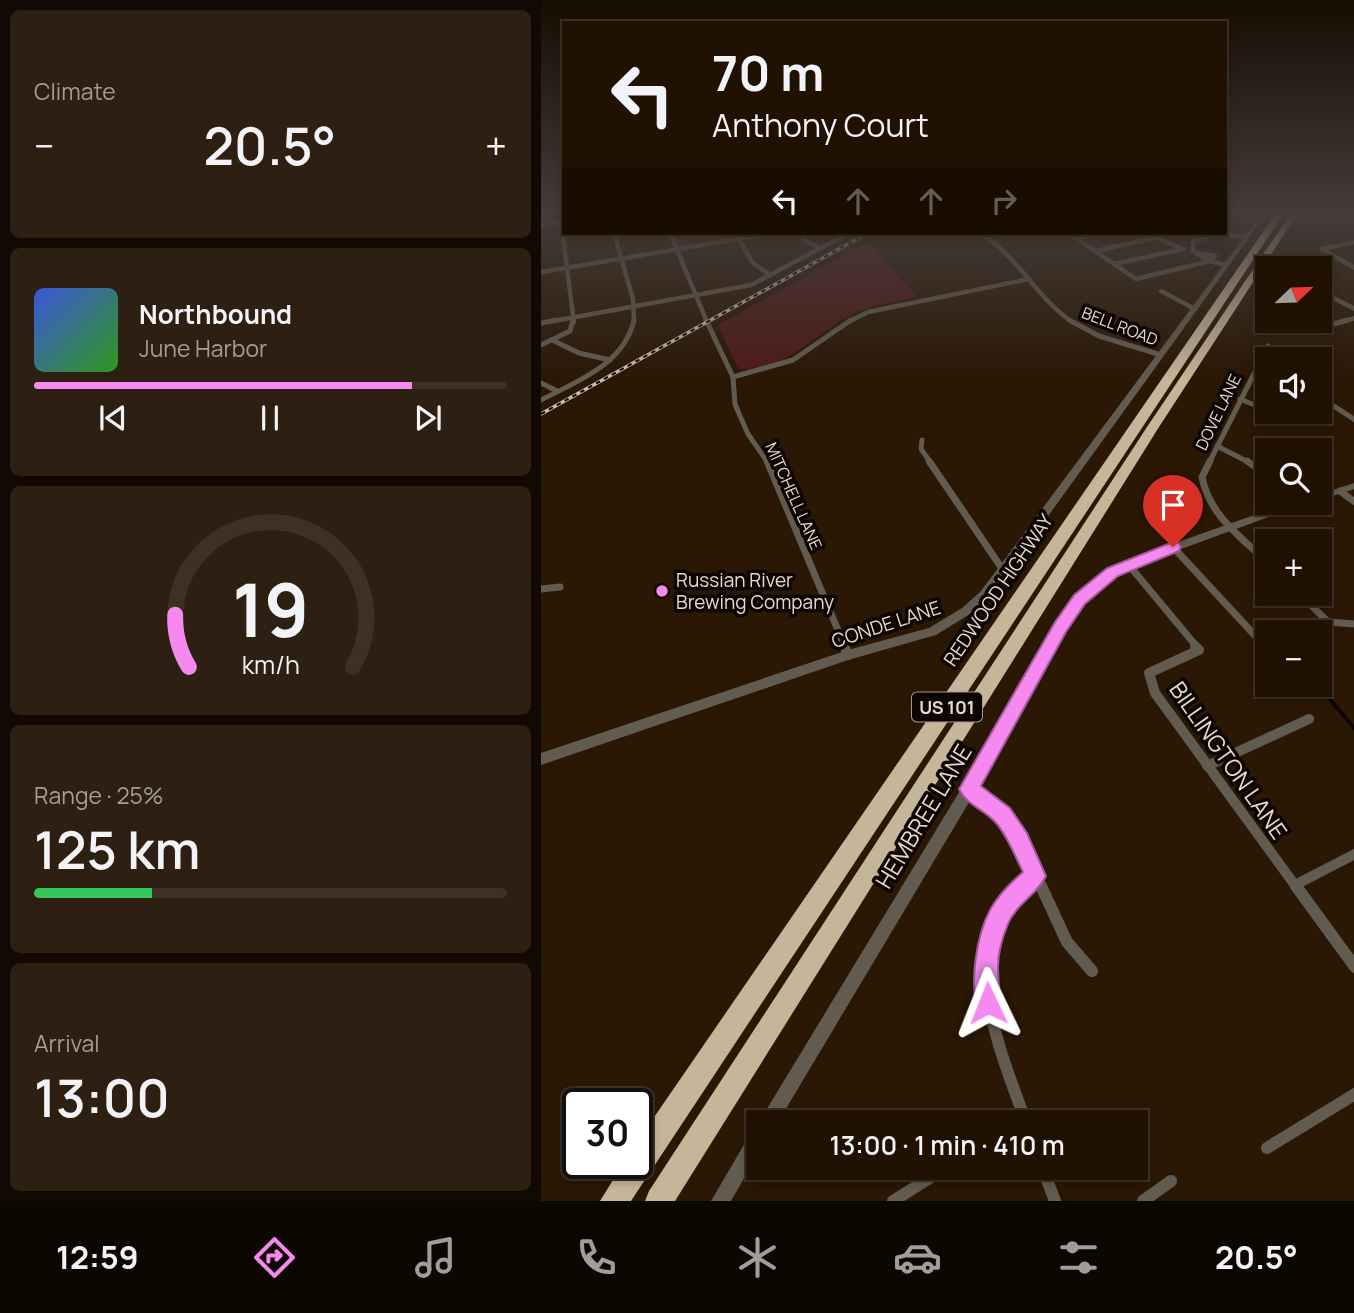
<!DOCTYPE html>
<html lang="en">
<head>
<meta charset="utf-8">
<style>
	:root { --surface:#201103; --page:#2d1f12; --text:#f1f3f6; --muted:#a29d9a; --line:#3d3125; --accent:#f589ef }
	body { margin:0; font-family:Manrope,sans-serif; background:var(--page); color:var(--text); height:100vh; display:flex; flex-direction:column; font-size:26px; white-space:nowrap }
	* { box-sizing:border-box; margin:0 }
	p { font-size:23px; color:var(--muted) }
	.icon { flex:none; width:38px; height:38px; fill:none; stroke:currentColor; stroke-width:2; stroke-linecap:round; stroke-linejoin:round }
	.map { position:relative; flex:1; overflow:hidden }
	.panel { display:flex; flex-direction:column; gap:10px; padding:10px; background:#120902; width:541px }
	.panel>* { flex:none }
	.guide { position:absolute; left:21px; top:21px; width:665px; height:214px; border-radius:0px; box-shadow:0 4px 10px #0003,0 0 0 2px var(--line); background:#201103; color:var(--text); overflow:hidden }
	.needle { width:46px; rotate:67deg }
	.controls { position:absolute; left:714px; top:256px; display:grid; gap:14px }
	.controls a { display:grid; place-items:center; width:77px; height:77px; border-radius:0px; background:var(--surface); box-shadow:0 4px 10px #0003,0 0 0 2px var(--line); font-size:35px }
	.speed { position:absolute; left:21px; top:1088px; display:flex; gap:14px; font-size:35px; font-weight:700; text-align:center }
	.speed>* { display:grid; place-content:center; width:91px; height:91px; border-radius:50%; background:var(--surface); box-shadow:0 4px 10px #0003,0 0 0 2px var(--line); line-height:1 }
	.speed .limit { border:4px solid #111; border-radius:10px; background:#fff; color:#111 }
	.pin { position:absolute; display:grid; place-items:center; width:60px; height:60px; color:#fff; margin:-72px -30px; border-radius:50% 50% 50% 0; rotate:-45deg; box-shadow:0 0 7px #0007 }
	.pin .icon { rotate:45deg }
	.me { position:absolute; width:77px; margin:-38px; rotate:358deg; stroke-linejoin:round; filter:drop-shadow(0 0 5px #0008) }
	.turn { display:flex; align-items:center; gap:24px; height:147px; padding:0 35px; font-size:32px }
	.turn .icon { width:91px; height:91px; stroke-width:2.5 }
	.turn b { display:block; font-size:49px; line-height:60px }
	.lanes { display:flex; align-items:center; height:66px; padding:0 35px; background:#0003; justify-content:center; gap:35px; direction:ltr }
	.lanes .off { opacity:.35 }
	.big { font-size:52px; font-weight:600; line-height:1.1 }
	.panel .widget { flex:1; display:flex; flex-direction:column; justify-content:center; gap:10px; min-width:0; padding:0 24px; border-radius:10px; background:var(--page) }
	.panel .dial { align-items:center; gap:0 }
	.dial svg { height:182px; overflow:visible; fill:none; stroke:var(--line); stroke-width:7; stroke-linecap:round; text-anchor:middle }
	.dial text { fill:var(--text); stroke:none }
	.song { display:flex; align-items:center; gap:21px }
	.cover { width:84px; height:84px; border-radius:10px; background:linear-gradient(135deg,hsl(230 70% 55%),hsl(110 70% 35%)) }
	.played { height:7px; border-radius:4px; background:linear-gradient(90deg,var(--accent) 80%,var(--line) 80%) }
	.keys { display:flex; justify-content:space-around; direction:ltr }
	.heat { display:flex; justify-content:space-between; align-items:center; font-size:38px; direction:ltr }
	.charge { height:10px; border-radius:5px; background:linear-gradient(90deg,#34c759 25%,var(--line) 0) }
	.trip { position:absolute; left:205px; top:1110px; width:402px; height:70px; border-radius:0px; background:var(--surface); box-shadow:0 4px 10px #0003,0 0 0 2px var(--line); font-weight:600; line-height:70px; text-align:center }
	.tabs { display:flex; height:112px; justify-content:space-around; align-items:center; background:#0d0701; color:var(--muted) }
	.tabs .icon { width:49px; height:49px }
	.tabs .current { color:var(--accent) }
	.tabs b { font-size:32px; color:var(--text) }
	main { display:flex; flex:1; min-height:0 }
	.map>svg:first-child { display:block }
</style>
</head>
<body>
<main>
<section class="panel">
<div class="widget"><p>Climate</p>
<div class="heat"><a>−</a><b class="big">20.5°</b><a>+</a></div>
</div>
<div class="widget">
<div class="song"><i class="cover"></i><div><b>Northbound</b><p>June Harbor</p></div></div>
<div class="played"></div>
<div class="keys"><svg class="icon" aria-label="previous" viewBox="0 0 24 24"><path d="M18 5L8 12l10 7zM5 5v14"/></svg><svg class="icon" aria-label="pause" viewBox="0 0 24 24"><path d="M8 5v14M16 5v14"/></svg><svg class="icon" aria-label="next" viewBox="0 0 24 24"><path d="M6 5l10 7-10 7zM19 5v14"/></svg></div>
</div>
<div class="widget dial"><svg viewBox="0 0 100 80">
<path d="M14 69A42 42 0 1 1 86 69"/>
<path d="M14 69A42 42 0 0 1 8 46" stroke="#f589ef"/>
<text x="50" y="56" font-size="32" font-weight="700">19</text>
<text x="50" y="72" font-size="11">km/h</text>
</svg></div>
<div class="widget"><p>Range · 25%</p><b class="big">125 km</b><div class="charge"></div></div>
<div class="widget"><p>Arrival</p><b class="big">13:00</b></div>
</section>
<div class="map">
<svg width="814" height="1201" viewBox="0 0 814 1201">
	<rect width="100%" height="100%" fill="#2a1704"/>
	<g fill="#4d1a18">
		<path d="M 131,233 L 188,233 L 192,238 L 137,247 Z"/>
		<path d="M 327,242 L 376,297 C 356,302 332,304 313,313 C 277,330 240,376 197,369 L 177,325 Z"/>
	</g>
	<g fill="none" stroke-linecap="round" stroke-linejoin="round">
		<path stroke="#0c0400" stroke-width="2" d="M 632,243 L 687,250 L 672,271"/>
		<path stroke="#0c0400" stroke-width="3.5" d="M 787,697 L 814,729"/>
		<g stroke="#625c50" stroke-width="4.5">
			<path d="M 684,218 L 693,213"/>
			<path d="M 20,222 L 33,322"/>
			<path d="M 0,225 L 23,222"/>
			<path d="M 73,233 L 92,299 L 93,322"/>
			<path d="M 129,233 L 166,322"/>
			<path d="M 194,233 L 212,263 L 229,275"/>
			<path d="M 258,233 L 264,241 L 279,248"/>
			<path d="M 439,233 C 477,256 495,297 531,322"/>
			<path d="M 528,233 L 595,279 L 669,261 L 674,256 L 655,253"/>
			<path d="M 604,233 L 642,249"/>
			<path d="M 535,238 L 561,233"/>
			<path d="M 781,249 L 814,268"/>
			<path d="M 781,249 L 814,242"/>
			<path d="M 554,251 L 613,238"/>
			<path d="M 573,264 L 643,249"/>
			<path d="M 685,265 L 669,261 L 652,251 L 652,241 L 674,234 L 706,237"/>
			<path d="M 0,272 L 234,233"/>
			<path d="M 620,291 L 654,309"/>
			<path d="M 779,291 L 814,309"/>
			<path d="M 7,322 L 210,285 L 308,233"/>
			<path d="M 307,322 L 327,312 L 488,279"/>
			<path d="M 800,322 L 814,318"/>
		</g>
		<g stroke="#625c50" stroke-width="5">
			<path d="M 165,320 L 192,377 L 194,404 L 199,416 L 207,434 L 227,463"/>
			<path d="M 528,320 L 558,336 L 620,355"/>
			<path d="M 0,323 L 16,320"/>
			<path d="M 777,328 L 807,320"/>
			<path d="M 11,340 L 38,353 L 69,360"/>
			<path d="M 0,345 L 29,331 L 32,320"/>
			<path d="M 192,377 L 252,360 L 310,320"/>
			<path d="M 0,383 L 16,391"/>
			<path d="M 779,397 L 814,420"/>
			<path d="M 699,399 L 716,406 L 741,423"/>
			<path d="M 0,400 C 37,381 83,364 93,320"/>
			<path d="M 381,440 L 380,449 L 390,463"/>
			<path d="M 676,446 L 709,463"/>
			<path d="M 668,463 L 727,346"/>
		</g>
		<g stroke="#625c50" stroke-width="7">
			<path d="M 226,461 L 304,647"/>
			<path d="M 388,461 L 462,570"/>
			<path d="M 669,461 L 661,477 C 668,515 700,537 726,562"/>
			<path d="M 706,461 L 726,475"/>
			<path d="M 799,491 L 814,502"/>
			<path d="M 632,547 L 720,642"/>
			<path d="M 587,564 L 656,647"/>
			<path d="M 0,589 L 19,587"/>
			<path d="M 758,593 L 787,622 L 813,624"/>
		</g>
		<g stroke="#625c50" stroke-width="10">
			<path d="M 303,646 L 307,655"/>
			<path d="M 654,646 L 658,650 L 608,673 L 614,693 L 756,888"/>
			<path d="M 666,766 L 768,719"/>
			<path d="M 428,789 L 462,815 L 478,840 L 501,888"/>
			<path d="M 754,885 L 814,854"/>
			<path d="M 481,888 L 494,876"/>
		</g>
		<g stroke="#625c50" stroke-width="12">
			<path d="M 483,886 C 413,949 459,1050 485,1122"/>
			<path d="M 500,886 L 526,942 L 551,971"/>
			<path d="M 755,886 L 814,967"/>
			<path d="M 726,1148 L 814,1094"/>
			<path d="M 501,1167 L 514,1201"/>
			<path d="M 352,1201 L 406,1167"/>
			<path d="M 602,1201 L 630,1181"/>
		</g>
		<g fill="#625c50" fill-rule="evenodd">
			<path d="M 721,213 L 726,213 L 466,573 L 447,598 L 429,614 L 395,635 L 307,660 L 0,765 L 0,753 L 307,650 L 388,628 L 421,608 L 439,592 L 458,567 Z"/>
			<path d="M 814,483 L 814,489 L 779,500 L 779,494 Z"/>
			<path d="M 750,502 L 764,502 L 763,504 L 591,567 L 575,575 L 542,603 L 523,630 L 433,794 L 237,1122 L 218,1122 L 423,784 L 515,624 L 534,597 L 567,569 L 583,561 Z"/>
			<path d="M 217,1128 L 217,1154 L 190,1201 L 170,1201 L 211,1131 Z"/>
		</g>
		<g fill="#c6b699" fill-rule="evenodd">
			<path d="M 735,213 L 743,213 L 90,1201 L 59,1201 L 82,1164 L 96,1164 L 96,1142 Z"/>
			<path d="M 750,213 L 757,213 L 618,427 L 134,1201 L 104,1201 L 108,1191 L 606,427 Z"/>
		</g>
		<defs>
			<path id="rail" d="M 0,414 L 327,233"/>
		</defs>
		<use href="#rail" stroke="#cbbdb0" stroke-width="3.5"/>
		<use href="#rail" stroke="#0c0501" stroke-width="2" stroke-dasharray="4.5" stroke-linecap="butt"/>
	</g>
	<linearGradient id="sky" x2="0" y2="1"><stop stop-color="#170d02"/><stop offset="0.56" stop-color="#443c3a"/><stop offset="1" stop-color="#443c3a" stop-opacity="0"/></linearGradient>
	<rect width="814" height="381" fill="url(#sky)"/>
	<path fill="#f589ef" stroke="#9f599b" stroke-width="2" d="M 632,542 L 638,543 L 640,547 L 638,551 L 577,576 L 544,604 L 525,632 L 440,786 L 469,808 L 486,833 L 505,876 C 497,894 475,904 467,924 C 462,936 457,954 457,967 C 457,983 461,997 455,1011 L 447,1015 L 438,1011 C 427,986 436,934 449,910 C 457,895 469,883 482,872 C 474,856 467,837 455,823 C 444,810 425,805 418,789 L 514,622 L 533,595 L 566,568 Z"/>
	<circle fill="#f589ef" stroke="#0c0501" stroke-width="2.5" cx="121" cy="591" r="7"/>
	<g text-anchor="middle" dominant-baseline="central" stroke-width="7" stroke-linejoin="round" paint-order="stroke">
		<g font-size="16" fill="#e7d9cd" stroke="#0c0501">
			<text transform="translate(579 326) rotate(21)">BELL ROAD</text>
			<text transform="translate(677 412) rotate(-64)">DOVE LANE</text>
			<text transform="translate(253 496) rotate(66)">MITCHELL LANE</text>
		</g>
		<rect fill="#0c0501" stroke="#a59990" stroke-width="2" x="371" y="692.5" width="70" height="29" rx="5"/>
		<g font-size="18" font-weight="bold" fill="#e7d9cd">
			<text x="406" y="707">US 101</text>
		</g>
		<g font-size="19" fill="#e7d9cd" stroke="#0c0501" text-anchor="start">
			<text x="135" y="580">Russian River<tspan x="135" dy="22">Brewing Company</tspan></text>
		</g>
		<g font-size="19" fill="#e7d9cd" stroke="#0c0501">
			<text transform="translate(457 590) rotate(-56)">REDWOOD HIGHWAY</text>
			<text transform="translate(345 624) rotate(-18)">CONDE LANE</text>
		</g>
		<g font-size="23" fill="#e7d9cd" stroke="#0c0501">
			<text transform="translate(688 760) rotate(55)">BILLINGTON LANE</text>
			<text transform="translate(382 816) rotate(-59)">HEMBREE LANE</text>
		</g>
	</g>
</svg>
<div class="controls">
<a><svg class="needle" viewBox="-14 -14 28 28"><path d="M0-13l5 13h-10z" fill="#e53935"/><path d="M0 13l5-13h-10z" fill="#a29d9a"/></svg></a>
<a><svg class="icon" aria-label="sound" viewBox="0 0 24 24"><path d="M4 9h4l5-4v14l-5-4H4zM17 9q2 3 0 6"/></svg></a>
<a><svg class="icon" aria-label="search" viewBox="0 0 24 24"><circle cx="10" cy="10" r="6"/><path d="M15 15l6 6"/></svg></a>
<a>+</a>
<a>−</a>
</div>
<div class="speed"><div class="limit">30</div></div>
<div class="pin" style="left:632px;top:547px;background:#d93025"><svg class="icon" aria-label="arrive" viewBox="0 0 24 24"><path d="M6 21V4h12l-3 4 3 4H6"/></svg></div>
<svg class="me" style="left:447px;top:1003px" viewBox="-20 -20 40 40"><path d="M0-17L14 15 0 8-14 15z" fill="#f589ef" stroke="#fff" stroke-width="4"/></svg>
<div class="trip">13:00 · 1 min · 410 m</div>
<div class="guide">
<div class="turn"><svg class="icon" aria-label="left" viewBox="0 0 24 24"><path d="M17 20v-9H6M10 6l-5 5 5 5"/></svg><div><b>70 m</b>Anthony Court</div></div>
<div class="lanes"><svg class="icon" aria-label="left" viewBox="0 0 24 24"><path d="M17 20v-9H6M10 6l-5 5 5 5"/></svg><svg class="icon off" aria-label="ahead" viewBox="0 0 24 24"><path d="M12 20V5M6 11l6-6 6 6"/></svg><svg class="icon off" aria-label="ahead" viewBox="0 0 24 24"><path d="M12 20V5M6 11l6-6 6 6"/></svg><svg class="icon off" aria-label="right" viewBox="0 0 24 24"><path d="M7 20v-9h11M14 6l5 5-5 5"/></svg></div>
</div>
</div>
</main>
<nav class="tabs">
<b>12:59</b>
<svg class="icon current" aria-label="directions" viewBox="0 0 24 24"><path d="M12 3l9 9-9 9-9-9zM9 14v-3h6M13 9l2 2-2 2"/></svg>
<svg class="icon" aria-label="music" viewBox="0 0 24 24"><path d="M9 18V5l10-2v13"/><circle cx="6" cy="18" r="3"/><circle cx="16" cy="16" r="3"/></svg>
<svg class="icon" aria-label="phone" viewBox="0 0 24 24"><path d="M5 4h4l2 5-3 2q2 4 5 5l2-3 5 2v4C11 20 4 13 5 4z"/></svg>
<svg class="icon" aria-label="climate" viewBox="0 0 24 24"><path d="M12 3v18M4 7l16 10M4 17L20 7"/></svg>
<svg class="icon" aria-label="car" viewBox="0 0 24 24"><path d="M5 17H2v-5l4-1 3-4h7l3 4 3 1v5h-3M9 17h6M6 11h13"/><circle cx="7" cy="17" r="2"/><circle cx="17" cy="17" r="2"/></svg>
<svg class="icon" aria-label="filters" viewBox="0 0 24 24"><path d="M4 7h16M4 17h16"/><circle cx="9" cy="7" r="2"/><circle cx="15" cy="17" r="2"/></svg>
<b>20.5°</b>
</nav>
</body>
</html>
